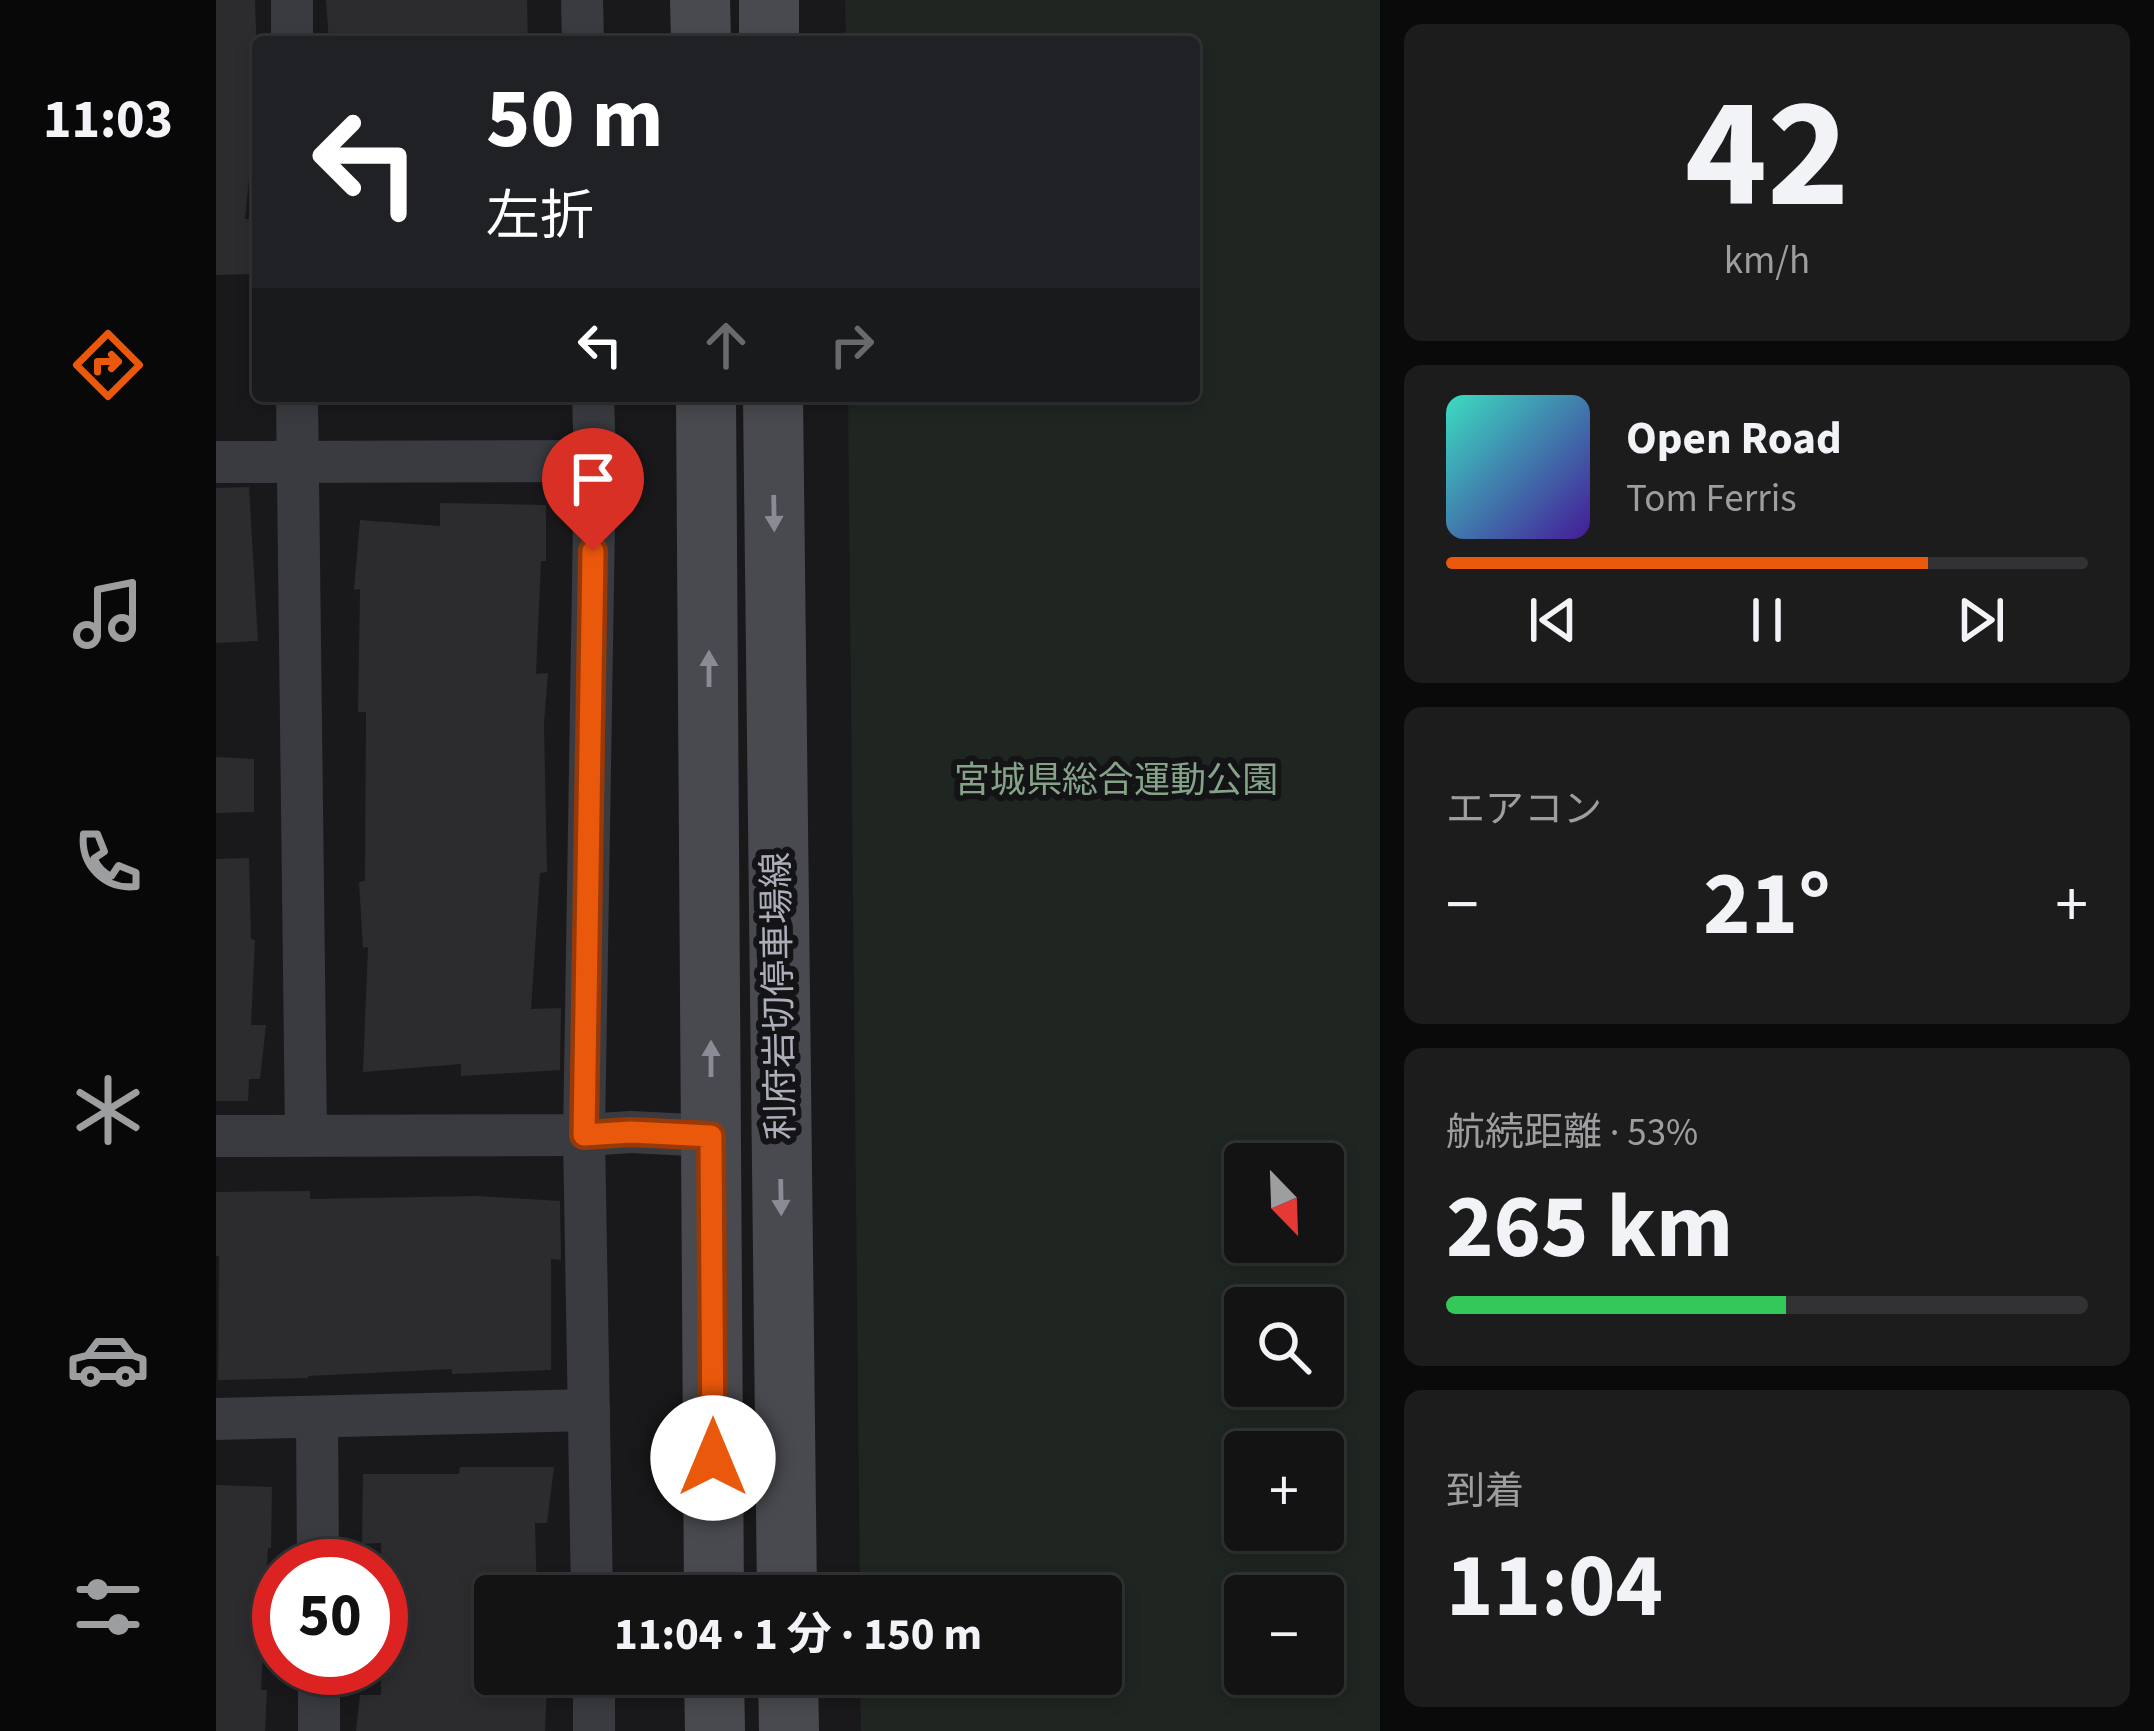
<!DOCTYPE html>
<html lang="ja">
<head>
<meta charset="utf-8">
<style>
	:root { --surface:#131314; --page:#1c1c1d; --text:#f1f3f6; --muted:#9d9ea0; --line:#323234; --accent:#ea580c }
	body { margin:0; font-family:"Source Sans 3","Noto Sans JP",sans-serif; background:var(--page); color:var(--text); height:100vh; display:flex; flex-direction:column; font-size:45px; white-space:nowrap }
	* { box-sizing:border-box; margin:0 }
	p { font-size:39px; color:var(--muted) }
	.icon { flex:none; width:66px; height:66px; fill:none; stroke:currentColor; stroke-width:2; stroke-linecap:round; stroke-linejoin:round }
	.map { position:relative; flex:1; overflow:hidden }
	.details { display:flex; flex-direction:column; gap:24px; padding:24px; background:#0a0a0b; width:774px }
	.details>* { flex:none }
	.banner { position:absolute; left:36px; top:36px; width:948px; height:366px; border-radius:12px; box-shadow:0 6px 18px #0003,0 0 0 3px var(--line); background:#202124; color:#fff; overflow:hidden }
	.needle { width:78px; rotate:157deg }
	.controls { position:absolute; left:1008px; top:1143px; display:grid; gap:24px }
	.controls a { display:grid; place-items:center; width:120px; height:120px; border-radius:12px; background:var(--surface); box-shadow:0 6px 18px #0003,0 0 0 3px var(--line); font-size:60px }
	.speed { position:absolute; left:36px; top:1539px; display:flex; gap:24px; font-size:60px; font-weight:700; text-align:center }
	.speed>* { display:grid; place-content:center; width:156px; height:156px; border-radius:50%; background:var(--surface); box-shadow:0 6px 18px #0003,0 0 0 3px var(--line); line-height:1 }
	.speed .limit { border:18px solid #d22; background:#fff; color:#111 }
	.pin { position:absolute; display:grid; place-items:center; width:102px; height:102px; color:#fff; margin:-123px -51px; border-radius:50% 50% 50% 0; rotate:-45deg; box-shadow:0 0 12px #0007 }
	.pin .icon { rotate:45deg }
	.me { position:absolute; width:132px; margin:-66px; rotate:0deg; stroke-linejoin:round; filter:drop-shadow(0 0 9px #0008) }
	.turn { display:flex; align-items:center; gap:42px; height:252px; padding:0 36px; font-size:54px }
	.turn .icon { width:156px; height:156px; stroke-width:2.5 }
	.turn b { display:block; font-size:84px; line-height:102px }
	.lanes { display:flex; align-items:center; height:114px; padding:0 36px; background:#0003; justify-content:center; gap:60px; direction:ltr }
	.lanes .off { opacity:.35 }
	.big { font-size:90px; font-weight:700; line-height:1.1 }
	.details .widget { flex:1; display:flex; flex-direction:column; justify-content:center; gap:18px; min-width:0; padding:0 42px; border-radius:18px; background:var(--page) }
	.details .dial { align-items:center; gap:0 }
	.dial b { font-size:156px; line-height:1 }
	.song { display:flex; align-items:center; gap:36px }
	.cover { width:144px; height:144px; border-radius:18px; background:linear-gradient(135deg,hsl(170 70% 55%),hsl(260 70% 35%)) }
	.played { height:12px; border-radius:6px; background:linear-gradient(90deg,var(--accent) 75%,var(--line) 75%) }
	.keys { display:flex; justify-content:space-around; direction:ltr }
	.heat { display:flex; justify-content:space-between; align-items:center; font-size:66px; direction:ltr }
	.charge { height:18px; border-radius:9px; background:linear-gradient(90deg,#34c759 53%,var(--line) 0) }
	.trip { position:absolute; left:258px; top:1575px; width:648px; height:120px; border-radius:12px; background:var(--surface); box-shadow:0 6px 18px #0003,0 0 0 3px var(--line); font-weight:700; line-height:120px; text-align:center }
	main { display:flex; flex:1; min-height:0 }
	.menu { display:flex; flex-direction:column; width:216px; justify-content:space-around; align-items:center; background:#080808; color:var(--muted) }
	.menu .icon { width:84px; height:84px }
	.menu .current { color:var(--accent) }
	.menu b { font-size:54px; color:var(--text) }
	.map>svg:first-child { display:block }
</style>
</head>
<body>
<main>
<nav class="menu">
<b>11:03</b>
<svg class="icon current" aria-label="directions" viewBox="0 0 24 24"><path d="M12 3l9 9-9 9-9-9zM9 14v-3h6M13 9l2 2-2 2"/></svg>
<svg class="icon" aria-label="music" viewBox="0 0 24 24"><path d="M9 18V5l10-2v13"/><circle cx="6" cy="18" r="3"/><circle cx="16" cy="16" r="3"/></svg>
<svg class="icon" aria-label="phone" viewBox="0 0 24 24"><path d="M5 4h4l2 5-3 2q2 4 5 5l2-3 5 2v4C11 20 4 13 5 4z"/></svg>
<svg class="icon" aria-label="climate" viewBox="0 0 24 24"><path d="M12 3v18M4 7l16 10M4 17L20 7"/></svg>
<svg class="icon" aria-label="car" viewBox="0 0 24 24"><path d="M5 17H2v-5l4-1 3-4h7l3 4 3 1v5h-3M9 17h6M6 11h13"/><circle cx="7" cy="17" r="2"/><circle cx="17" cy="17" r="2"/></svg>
<svg class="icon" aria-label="filters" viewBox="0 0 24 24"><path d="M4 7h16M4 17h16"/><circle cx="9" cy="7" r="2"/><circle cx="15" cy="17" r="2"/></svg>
</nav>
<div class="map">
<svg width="1164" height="1731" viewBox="0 0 1164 1731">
	<rect width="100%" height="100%" fill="#19191b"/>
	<path fill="#1f2621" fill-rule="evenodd" d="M 629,0 L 1164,0 L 1164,1731 L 645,1731 L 644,1674 L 885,1674 L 885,1596 L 644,1596 L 632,396 L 978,396 L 978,42 L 630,42 ZM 1029,1164 L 1107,1164 L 1107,1242 L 1029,1242 ZM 1029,1308 L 1107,1308 L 1107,1386 L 1029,1386 ZM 1029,1452 L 1107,1452 L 1107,1530 L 1029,1530 ZM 1029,1596 L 1107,1596 L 1107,1674 L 1029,1674 Z"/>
	<g fill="#2c2c2f">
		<path d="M 0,0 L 39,0 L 42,91 L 29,219 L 37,219 L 39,274 L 0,275 Z"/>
		<path d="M 110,0 L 311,0 L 312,42 L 113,42 Z"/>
		<path d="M 33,487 L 42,641 L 0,643 L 0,488 Z"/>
		<path d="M 224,503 L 330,505 L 330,561 L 325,561 L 320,674 L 332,673 L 328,724 L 331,872 L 324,873 L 315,1009 L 345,1008 L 344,1070 L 245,1076 L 245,1064 L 147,1072 L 152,947 L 147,948 L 143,882 L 149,881 L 150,712 L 142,712 L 144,589 L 138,590 L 144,520 L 224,526 Z"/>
		<path d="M 0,757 L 38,759 L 38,812 L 0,813 Z"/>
		<path d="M 33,858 L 35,939 L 39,940 L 35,1025 L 50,1025 L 44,1079 L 33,1079 L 32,1101 L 0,1101 L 0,859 Z"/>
		<path d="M 94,1191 L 94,1199 L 261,1196 L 344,1201 L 345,1260 L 335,1259 L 335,1370 L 236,1374 L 236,1369 L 92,1376 L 92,1378 L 2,1380 L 3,1256 L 0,1256 L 0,1192 Z"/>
		<path d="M 244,1467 L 338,1467 L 331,1523 L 319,1523 L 321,1596 L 279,1596 L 279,1687 L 331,1686 L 329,1731 L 140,1731 L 144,1695 L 165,1695 L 165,1543 L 146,1544 L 147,1474 L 243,1474 Z"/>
		<path d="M 0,1485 L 56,1487 L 55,1548 L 52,1548 L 45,1690 L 51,1690 L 49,1731 L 0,1731 Z"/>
	</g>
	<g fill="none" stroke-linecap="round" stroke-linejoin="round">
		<g stroke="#3a3b40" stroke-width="42">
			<path d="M 76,0 L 76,42"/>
			<path d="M 366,0 L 367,42"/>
			<path d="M 81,396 L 90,1135"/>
			<path d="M 0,462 L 379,461"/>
			<path d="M 0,1136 L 368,1135 L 415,1132 L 495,1136"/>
			<path d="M 101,1417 L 102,1566"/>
			<path d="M 0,1419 L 373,1410"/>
			<path d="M 376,1596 L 368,1135 L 379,461 L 377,396"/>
			<path d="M 103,1668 L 103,1731"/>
			<path d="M 378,1674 L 378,1731"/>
		</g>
		<g stroke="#484a4f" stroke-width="60">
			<path d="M 484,0 L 485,42"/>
			<path d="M 553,0 L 553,42"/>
			<path d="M 490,396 L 498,1596"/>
			<path d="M 557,396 L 571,1596"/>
			<path d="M 498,1674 L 499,1731"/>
			<path d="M 572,1674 L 573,1731"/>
		</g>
	</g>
	<defs><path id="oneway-solid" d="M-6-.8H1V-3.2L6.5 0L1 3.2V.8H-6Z" transform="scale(3)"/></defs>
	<g fill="#898c94">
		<use href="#oneway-solid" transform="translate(558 513) rotate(89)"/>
		<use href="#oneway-solid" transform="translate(493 669) rotate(-90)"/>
		<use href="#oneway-solid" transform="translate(495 1059) rotate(-90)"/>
		<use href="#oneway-solid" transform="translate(565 1197) rotate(89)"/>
	</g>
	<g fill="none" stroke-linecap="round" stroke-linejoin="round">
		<defs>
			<path id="route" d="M 377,551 L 368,1135 L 415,1132 L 495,1136 L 497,1458"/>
		</defs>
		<use href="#route" stroke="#983908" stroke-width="30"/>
		<use href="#route" stroke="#ea580c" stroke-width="21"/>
	</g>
	<g text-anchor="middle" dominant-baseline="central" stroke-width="12" stroke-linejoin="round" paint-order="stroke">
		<g font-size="36" fill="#85a389" stroke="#141416">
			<text x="900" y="780">宮城県総合運動公園</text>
		</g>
		<g font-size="36" fill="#acafb9" stroke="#141416">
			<text transform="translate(563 996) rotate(-91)">利府岩切停車場線</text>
		</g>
	</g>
</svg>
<div class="controls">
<a><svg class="needle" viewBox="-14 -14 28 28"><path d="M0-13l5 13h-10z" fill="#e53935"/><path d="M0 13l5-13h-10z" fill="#9d9ea0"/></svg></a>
<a><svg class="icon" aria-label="search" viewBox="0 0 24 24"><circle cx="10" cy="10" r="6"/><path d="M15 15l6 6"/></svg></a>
<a>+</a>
<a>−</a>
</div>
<div class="speed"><div class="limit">50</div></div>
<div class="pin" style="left:377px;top:551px;background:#d93025"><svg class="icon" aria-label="arrive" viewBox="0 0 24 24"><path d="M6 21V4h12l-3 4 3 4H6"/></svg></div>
<svg class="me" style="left:497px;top:1458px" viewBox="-20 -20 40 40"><circle r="19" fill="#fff"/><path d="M0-13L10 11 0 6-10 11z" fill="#ea580c"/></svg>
<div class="trip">11:04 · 1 分 · 150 m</div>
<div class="banner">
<div class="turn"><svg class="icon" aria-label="left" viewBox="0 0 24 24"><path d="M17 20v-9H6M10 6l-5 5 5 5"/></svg><div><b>50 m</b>左折</div></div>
<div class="lanes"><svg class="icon" aria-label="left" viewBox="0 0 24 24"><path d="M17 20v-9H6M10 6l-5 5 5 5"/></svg><svg class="icon off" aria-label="ahead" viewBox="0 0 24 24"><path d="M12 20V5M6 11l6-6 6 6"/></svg><svg class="icon off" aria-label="right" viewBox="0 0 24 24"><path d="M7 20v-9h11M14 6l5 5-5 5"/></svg></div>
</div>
</div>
<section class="details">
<div class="widget dial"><b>42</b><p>km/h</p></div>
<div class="widget">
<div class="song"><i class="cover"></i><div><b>Open Road</b><p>Tom Ferris</p></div></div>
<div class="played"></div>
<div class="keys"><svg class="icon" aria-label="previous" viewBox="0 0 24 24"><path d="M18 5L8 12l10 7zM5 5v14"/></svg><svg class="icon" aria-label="pause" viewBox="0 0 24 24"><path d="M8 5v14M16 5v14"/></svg><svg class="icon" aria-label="next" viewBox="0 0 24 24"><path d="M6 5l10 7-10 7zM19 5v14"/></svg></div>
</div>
<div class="widget"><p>エアコン</p>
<div class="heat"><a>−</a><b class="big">21°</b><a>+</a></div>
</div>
<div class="widget"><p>航続距離 · 53%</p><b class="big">265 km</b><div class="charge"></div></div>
<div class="widget"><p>到着</p><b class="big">11:04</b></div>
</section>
</main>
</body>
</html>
